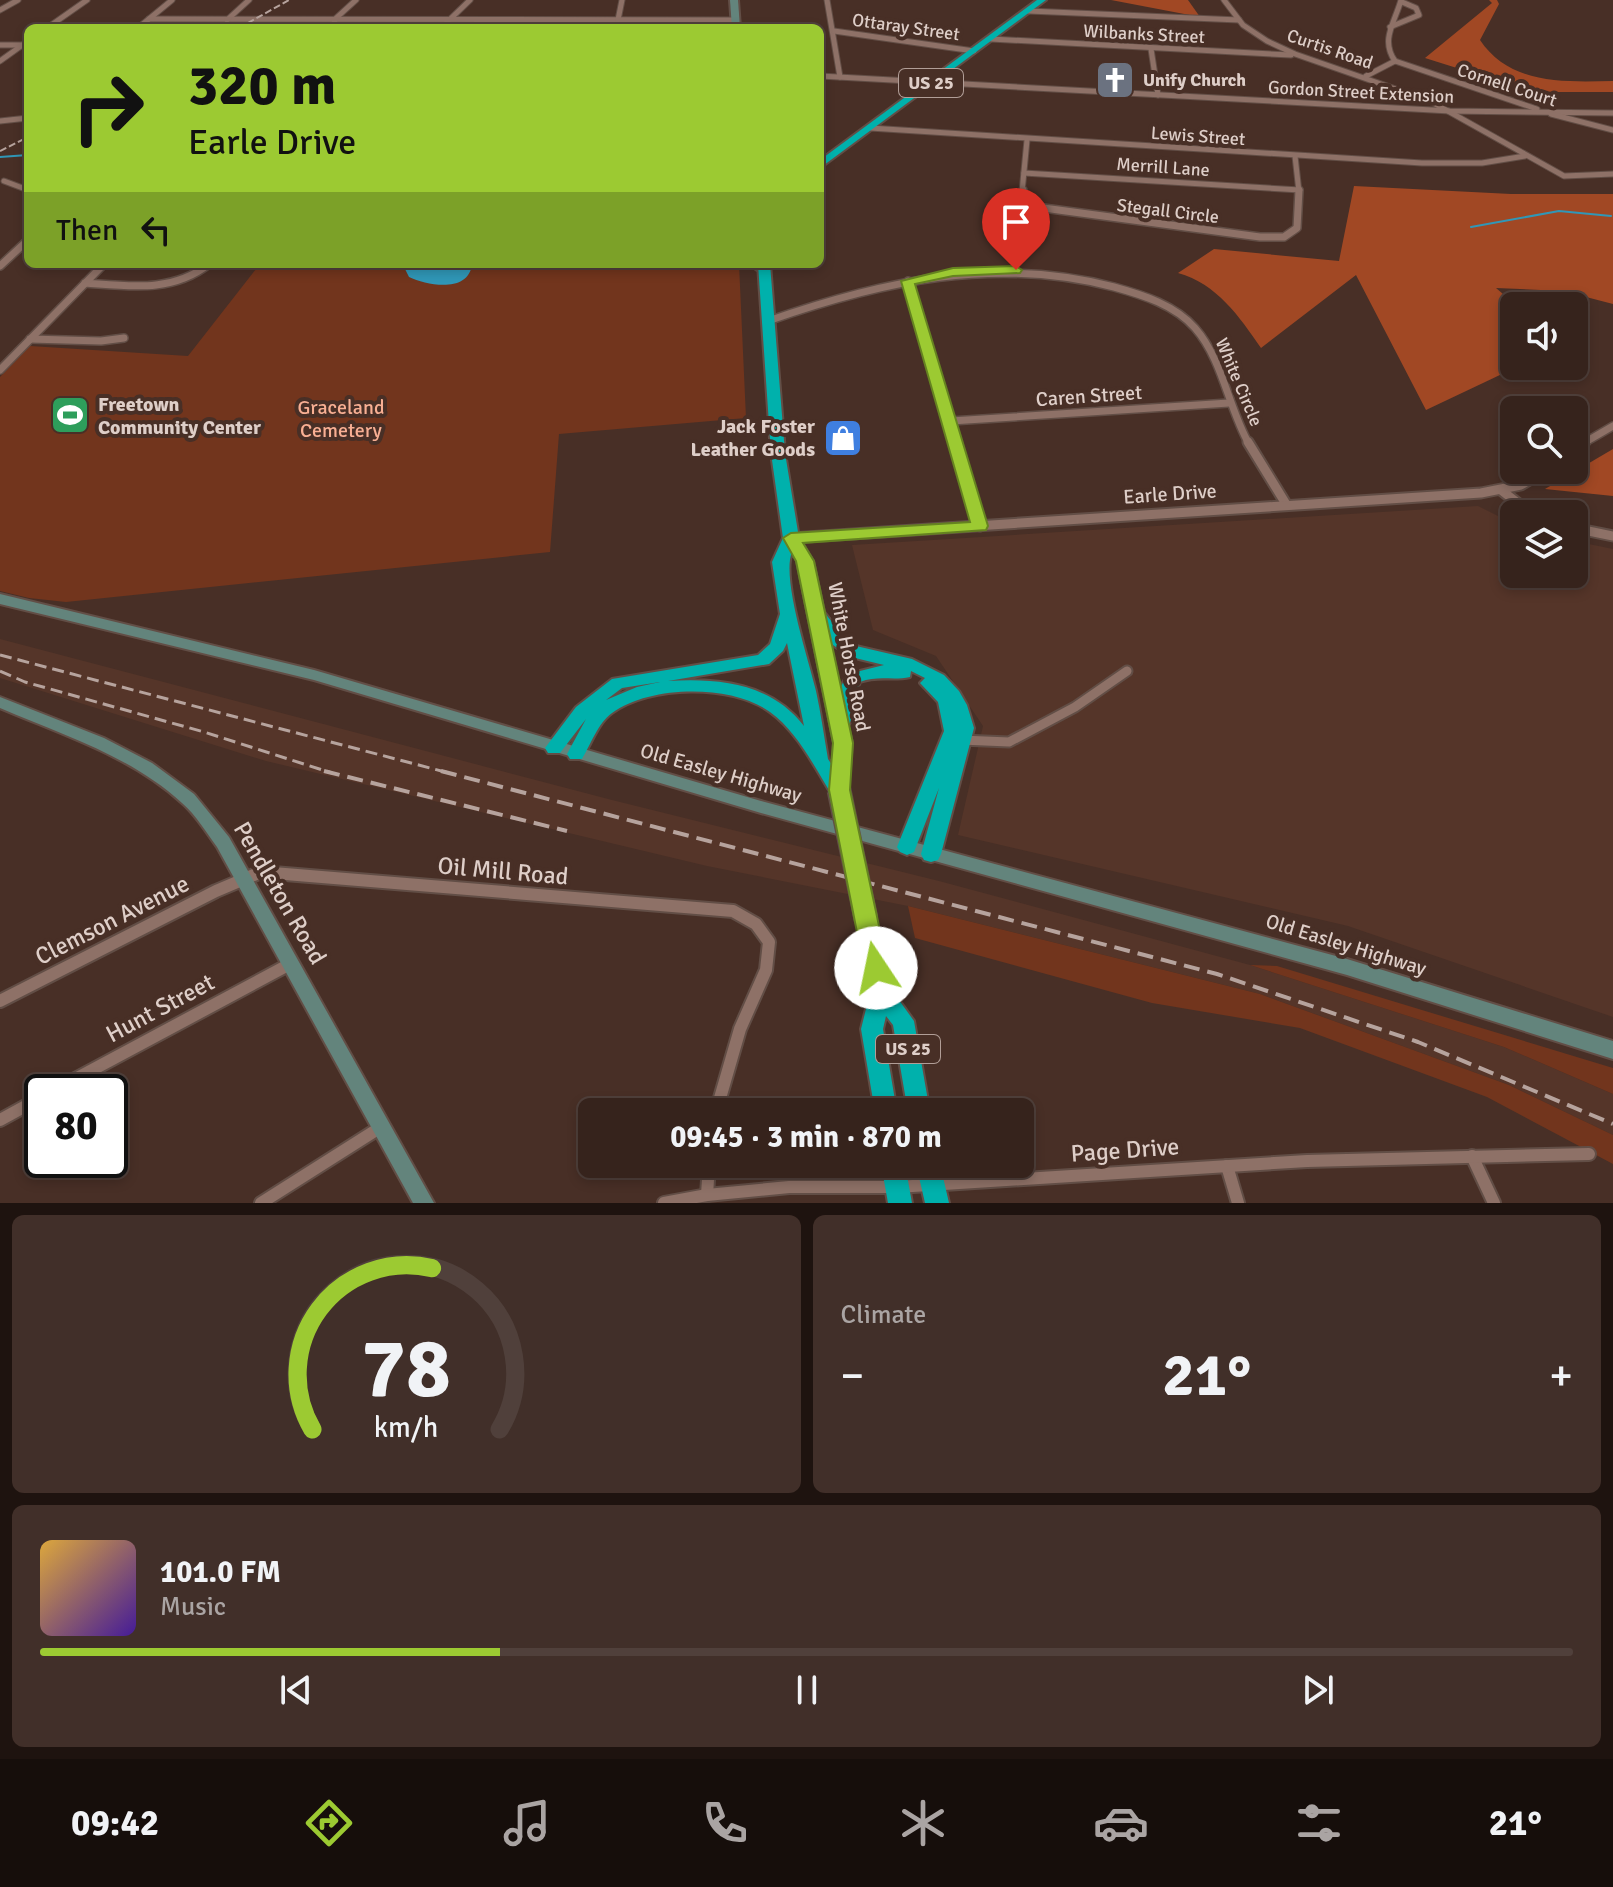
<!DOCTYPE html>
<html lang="en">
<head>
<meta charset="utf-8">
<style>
	:root { --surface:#36231c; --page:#412f29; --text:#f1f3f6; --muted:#aaa4a3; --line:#50403b; --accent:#9cca32 }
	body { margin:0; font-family:Signika,sans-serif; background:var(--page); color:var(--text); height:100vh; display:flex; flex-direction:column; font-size:30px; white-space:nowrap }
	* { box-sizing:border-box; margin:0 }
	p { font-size:26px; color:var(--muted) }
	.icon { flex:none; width:44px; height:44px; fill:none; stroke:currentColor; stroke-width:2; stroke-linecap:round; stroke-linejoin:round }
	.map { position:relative; height:1203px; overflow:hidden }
	.drawer { display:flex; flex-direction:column; gap:12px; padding:12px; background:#1e130f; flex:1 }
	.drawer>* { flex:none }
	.banner { position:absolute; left:24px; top:24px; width:800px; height:244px; border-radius:12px; box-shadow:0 4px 12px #0003,0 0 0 2px var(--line); background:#9cca32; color:#111; overflow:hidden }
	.buttons { position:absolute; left:1500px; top:292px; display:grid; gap:16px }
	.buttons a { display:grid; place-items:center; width:88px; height:88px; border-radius:12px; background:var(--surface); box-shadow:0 4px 12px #0003,0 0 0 2px var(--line); font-size:40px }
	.speed { position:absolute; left:24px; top:1074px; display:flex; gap:16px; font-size:40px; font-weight:700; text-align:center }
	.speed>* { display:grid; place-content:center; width:104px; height:104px; border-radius:50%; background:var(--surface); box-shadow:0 4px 12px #0003,0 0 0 2px var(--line); line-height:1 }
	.speed .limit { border:4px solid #111; border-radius:12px; background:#fff; color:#111 }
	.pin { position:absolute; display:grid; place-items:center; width:68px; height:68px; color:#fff; margin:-82px -34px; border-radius:50% 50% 50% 0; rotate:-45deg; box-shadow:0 0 8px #0007 }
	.pin .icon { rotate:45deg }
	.me { position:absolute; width:88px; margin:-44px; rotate:349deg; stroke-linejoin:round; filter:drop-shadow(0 0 6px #0008) }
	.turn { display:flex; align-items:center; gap:28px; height:168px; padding:0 32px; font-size:36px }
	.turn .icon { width:104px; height:104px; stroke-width:2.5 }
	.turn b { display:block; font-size:56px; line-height:68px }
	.then { display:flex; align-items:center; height:76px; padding:0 32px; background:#0003; gap:16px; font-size:30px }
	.big { font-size:60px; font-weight:800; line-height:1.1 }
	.drawer .tile { flex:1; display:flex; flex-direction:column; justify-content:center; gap:12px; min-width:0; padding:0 28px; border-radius:12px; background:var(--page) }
	.drawer .dial { align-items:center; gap:0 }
	.dial svg { height:208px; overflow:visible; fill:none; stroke:var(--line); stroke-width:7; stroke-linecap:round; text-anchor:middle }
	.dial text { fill:var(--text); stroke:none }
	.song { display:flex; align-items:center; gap:24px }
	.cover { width:96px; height:96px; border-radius:12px; background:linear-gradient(135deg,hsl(40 70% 55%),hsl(260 70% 35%)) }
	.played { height:8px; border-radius:4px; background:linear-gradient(90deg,var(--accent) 30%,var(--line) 30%) }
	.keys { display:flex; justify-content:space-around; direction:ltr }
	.heat { display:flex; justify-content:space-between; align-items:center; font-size:44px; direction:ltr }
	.drawer .tiles { flex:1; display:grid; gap:12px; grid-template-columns:1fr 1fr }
	.tile:last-child { grid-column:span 2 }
	.trip { position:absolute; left:578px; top:1098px; width:456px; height:80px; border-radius:12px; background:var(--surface); box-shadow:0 4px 12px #0003,0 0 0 2px var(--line); font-weight:800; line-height:80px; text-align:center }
	.menu { display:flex; height:128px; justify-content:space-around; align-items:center; background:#160e0b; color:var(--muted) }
	.menu .icon { width:56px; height:56px }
	.menu .active { color:var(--accent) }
	.menu b { font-size:36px; color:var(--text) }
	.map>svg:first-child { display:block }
</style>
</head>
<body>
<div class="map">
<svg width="1613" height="1203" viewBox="0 0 1613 1203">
	<rect width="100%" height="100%" fill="#482f26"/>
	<g fill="#553529">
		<path d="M 1478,506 L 1514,524 L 1514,574 L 1574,574 L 1574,541 L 1613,549 L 1613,1017 L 1348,926 L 958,835 L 983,726 L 936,656 L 873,630 L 852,545 Z"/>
		<path d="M 0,639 L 612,800 L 939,881 L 1250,965 L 1504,1047 L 1613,1094 L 1613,1135 L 1509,1085 L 1260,994 L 908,906 L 707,866 L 266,761 L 0,678 Z"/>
	</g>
	<g fill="#72351d">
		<path d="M 260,264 L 739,264 L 746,418 L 559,434 L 550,552 L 66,602 L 29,598 L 0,591 L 0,377 L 30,346 L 188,356 Z"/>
		<path d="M 908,906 L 1260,994 L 1509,1085 L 1613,1135 L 1613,1164 L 1487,1097 L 1300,1028 L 1152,1003 L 915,938 Z"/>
		<path d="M 1250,965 L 1277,966 L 1613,1068 L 1613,1094 L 1504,1047 Z"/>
	</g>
	<g fill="#a14824">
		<path d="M 1111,0 L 1188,0 L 1200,17 Z"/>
		<path d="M 1489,0 L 1497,0 L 1499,4 L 1480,40 C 1510,85 1565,82 1613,81 L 1613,92 L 1533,92 L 1425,58 L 1492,3 Z"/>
		<path d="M 1354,186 L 1511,194 L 1613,194 L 1613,304 L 1563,291 L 1496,288 L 1517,306 L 1514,306 L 1514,366 L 1574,366 L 1574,353 L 1587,365 L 1502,374 L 1426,410 L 1356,275 L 1261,348 C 1239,316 1217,284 1178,273 L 1214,249 L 1339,261 Z"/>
		<path d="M 1613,449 L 1613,496 L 1545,489 Z"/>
	</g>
	<path fill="#3097b7" d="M 407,264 L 472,264 C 469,293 428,286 409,277 L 405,269 Z"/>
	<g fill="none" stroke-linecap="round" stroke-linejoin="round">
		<g stroke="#3097b7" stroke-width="2">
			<path d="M 0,157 L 28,155"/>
			<path d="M 1471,227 L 1559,211 L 1611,216"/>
		</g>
		<defs>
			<g id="street-far3">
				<path d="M 827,0 L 840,77"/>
				<path d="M 1224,0 L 1243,25 L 1267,41 L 1295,54 L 1430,101 L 1564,176 L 1613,174"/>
				<path d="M 0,10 L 18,0"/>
				<path d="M 1029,11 L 1239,20"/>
				<path d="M 149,19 L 735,20"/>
				<path d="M 227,20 L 249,0"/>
				<path d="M 618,20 L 622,0"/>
				<path d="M 1390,27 L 1419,15 L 1416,8 L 1402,2"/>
				<path d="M 47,28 L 87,0"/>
				<path d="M 138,28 L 172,0"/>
				<path d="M 337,28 L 334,20 L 356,0"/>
				<path d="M 441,28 L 470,0"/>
				<path d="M 834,31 L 974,51"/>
				<path d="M 991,39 L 1291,55"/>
				<path d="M 0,45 L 21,45"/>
				<path d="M 1151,49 L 1158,95"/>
				<path d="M 0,61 L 28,41"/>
				<path d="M 1395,61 L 1537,109"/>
				<path d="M 820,76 L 1450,111 L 1613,113"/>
				<path d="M 1366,76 L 1395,61 C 1380,40 1395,22 1401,0"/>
				<path d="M 1551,114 L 1613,130"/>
				<path d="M 0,121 L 28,118"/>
				<path d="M 870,128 L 1422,163 L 1482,163 L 1525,156"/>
				<path d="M 1295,156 L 1299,192"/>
				<path d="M 1024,173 L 1300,190"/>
				<path d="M 4,181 L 28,190"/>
				<path d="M 1022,192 L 1027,140"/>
			</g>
			<g id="street-far2">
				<path d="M 1023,190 L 1022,197 L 1036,207 L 1260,237 L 1284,237 L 1297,228 L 1299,190"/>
				<path d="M 0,266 L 28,240"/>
				<path d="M 908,281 L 956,444"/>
				<path d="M 85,283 C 129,286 172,293 209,264"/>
				<path d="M 768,321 C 882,281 995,256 1114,287 C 1143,295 1175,305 1195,328 C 1223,360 1228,407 1249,444"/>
				<path d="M 30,339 L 101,341 L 124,338"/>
				<path d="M 0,370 L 104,264"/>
				<path d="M 951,421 L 1229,403"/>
				<path d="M 1582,444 L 1613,426"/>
			</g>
			<g id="street-far1">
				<path d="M 955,442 L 980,526"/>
				<path d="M 1248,442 L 1286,504"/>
				<path d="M 1574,448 L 1585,442"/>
				<path d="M 1501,490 L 1532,514"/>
				<path d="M 1574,528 L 1613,536"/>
				<path d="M 791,538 L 1481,493 L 1521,485 L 1546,470"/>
				<path d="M 961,740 L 1009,742 L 1075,707 L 1127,671"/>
			</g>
			<g id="street">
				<path d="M 0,1001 L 216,891 L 261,872 L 733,911 L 756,924 L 769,942 L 766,970 L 740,1029 L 716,1112"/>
				<path d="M 51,1092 L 290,964"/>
				<path d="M 0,1120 L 42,1097"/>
				<path d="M 1472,1156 L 1494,1203"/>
				<path d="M 1227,1166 L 1238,1203"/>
				<path d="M 707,1195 L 709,1164"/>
				<path d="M 261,1203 L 381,1127"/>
				<path d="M 664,1203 L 707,1195 L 789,1187 L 897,1187 L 1307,1161 L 1589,1154"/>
			</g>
			<g id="secondary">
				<path d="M 730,0 L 738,0 L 740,28 L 732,28 Z"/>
				<path d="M 749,264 L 760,264 L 762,267 L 757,270 Z"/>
				<path d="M 0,594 L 314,670 L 761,801 L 1347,959 L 1613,1041 L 1613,1059 L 1347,975 L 761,813 L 314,680 L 0,604 Z"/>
				<path d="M 0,697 L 104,738 L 152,763 L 194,794 L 229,837 L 434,1203 L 413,1203 L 217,847 C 206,832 196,815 182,803 C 131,756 63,735 0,708 Z"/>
			</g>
			<g id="highway">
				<path d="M 1037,0 L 1046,0 L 820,168 L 820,160 Z"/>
				<path d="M 758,264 L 770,264 L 785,453 L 799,538 L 813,561 L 824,612 L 843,636 L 856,646 L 912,659 L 944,675 L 959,691 L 967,705 L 974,728 L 941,854 L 938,860 L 931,862 L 924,860 L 921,854 L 939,788 L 914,852 L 907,855 L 900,852 L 897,847 L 944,731 L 938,702 L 920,683 L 925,678 L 911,671 L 910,677 C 893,681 878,675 860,682 C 853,696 856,715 848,726 L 852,743 L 848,790 L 846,795 L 839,797 L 832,795 C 815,768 797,731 770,712 C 732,684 650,685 612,713 C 598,723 591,744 582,759 L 570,759 L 567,754 L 586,719 L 560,753 L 548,753 L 545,748 L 576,707 L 612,679 L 758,655 L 770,644 L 780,614 L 772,562 L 783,538 L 771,453 ZM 792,552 L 797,561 L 834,743 L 832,765 L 828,759 C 824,736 821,714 816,691 C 809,661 781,578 792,552 ZM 787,643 L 804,726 C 771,683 719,678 668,681 L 769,664 L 783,651 ZM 830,643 L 851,657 L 884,665 L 848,674 L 840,688 ZM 660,682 L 637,687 L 606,700 L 622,688 Z"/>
				<path d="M 866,910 L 873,913 L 876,919 L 891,989 L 914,1021 L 930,1112 L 908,1112 L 893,1025 L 886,1016 L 883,1029 L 897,1112 L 875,1112 L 861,1029 L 870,993 L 856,919 L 859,913 Z"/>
				<path d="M 881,1164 L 905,1164 L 912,1203 L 888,1203 Z"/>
				<path d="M 916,1164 L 940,1164 L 949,1203 L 925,1203 Z"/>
			</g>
		</defs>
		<use href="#street-far3" stroke="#624e46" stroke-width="7"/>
		<use href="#street-far2" stroke="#624e46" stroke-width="10"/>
		<use href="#street-far1" stroke="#624e46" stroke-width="13"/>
		<use href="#street" stroke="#624e46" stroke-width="16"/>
		<use href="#secondary" stroke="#624e46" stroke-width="4"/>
		<use href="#highway" stroke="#624e46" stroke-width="4"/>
		<use href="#street-far3" stroke="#8e7167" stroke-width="5"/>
		<use href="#street-far2" stroke="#8e7167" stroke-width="7"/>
		<use href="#street-far1" stroke="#8e7167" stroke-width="9"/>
		<use href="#street" stroke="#8e7167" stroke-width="12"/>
		<use href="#secondary" fill="#63847c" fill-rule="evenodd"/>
		<use href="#highway" fill="#00b1ac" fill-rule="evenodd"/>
		<g stroke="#b6a39d" stroke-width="2" stroke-dasharray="7 3" stroke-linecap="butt">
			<path d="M 239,28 L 289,0"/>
			<path d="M 0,151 L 28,137"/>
		</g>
		<g stroke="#b6a39d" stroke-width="3" stroke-dasharray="12 6" stroke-linecap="butt">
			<path d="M 0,655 L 449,773"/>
			<path d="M 0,671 L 25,682 L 204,732 L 332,773"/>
		</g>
		<g stroke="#b6a39d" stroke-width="4" stroke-dasharray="16 8" stroke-linecap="butt">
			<path d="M 324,771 L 567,831"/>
			<path d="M 441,771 L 1217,974 L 1418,1042 L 1613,1124"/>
		</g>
		<defs>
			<path id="highway-bridge" d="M 839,790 L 866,919"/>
		</defs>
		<use href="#highway-bridge" stroke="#624e46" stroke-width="25" stroke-linecap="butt"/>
		<use href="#highway-bridge" stroke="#00b1ac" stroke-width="21"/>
	</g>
	<path fill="#9cca32" stroke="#658320" stroke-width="2" d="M 1016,266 L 1022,270 L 1020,273 L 953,276 L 915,284 L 988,526 L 986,530 L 803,543 L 814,561 L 853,743 L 850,790 L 888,968 L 884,975 L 876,979 L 868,975 L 864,968 L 829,790 L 833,743 L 796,561 L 783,538 L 791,533 L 970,522 L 901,281 L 953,268 Z"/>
	<defs>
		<symbol id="church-square" viewBox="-11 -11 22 22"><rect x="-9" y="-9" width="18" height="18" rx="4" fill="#6b7280" stroke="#482f26"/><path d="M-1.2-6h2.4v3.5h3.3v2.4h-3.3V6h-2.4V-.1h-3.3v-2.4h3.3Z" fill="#fff"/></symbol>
		<symbol id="stadium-square" viewBox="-11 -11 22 22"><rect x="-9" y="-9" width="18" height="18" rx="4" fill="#2e9e5b" stroke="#482f26"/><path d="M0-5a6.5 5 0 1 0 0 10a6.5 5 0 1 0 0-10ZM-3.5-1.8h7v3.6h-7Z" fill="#fff"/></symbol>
		<symbol id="shop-square" viewBox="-11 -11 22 22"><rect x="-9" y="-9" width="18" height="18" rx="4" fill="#3f7fe0" stroke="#482f26"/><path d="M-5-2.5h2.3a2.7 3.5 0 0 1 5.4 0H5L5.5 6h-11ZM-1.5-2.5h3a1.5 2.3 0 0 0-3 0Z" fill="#fff"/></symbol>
	</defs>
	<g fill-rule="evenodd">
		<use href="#church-square" x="1093" y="58" width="44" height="44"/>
		<use href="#stadium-square" x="48" y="393" width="44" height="44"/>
		<use href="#shop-square" x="821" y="416" width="44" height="44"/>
	</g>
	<g text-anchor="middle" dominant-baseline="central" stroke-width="8" stroke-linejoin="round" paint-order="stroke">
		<g font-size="18" fill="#decec8" stroke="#482f26">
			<text transform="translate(906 27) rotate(8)">Ottaray Street</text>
			<text transform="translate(1144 34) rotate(3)">Wilbanks Street</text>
			<text transform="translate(1330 49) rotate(19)">Curtis Road</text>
			<text transform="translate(1507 85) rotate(18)">Cornell Court</text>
			<text transform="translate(1361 92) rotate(3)">Gordon Street Extension</text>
			<text transform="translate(1198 136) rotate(4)">Lewis Street</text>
			<text transform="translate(1163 167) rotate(4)">Merrill Lane</text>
			<text transform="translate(1168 211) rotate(7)">Stegall Circle</text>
			<text transform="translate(1239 382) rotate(67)">White Circle</text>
		</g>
		<g font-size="18" font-weight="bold" fill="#decec8" stroke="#482f26" text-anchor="start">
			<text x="1143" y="80">Unify Church</text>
		</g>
		<g fill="#482f26" stroke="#b19e97" stroke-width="2">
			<rect x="899" y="69" width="64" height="28" rx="6"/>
			<rect x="876" y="1035" width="64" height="28" rx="6"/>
		</g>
		<g font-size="18" font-weight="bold" fill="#decec8">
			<text x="931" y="83">US 25</text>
			<text x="908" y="1049">US 25</text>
		</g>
		<g font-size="20" fill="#decec8" stroke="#482f26">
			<text transform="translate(1089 396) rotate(-4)">Caren Street</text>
			<text transform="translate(1170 494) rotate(-4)">Earle Drive</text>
			<text transform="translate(849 657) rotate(79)">White Horse Road</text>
			<text transform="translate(721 773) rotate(16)">Old Easley Highway</text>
			<text transform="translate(1346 945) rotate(17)">Old Easley Highway</text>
		</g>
		<g font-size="20" font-weight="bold" fill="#decec8" stroke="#482f26" text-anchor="start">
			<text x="98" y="404">Freetown<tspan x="98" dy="23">Community Center</tspan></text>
			<text x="815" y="426" text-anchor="end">Jack Foster<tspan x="815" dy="23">Leather Goods</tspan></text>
		</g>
		<g font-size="20" fill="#f8af93" stroke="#482f26">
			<text x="341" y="407">Graceland<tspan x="341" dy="23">Cemetery</tspan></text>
		</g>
		<g font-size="24" fill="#decec8" stroke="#482f26">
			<text transform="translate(503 871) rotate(5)">Oil Mill Road</text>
			<text transform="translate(280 893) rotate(60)">Pendleton Road</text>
			<text transform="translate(112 920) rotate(-27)">Clemson Avenue</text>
			<text transform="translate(160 1008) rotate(-28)">Hunt Street</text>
			<text transform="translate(1125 1150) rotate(-4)">Page Drive</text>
		</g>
	</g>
</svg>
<div class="buttons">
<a><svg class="icon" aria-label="sound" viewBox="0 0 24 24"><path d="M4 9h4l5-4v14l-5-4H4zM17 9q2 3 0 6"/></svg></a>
<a><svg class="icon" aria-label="search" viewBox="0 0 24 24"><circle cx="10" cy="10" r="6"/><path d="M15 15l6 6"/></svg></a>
<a><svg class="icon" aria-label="layers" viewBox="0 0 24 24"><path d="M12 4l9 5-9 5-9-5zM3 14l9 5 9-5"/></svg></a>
</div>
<div class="speed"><div class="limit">80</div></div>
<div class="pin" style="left:1016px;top:270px;background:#d93025"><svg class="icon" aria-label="arrive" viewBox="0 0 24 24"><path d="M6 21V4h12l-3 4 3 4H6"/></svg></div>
<svg class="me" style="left:876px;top:968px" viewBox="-20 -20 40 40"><circle r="19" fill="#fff"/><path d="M0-13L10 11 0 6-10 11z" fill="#9cca32"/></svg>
<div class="trip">09:45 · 3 min · 870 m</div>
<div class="banner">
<div class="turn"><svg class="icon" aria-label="right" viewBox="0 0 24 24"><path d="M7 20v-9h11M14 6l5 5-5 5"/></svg><div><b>320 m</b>Earle Drive</div></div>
<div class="then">Then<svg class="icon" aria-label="left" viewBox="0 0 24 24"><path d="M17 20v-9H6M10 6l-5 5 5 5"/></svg></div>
</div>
</div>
<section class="drawer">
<div class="tiles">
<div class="tile dial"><svg viewBox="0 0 100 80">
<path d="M14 69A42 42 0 1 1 86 69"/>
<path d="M14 69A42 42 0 0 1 60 7" stroke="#9cca32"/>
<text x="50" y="56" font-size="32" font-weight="700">78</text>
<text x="50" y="72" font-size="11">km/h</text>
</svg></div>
<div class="tile"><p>Climate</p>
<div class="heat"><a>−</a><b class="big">21°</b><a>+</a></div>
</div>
<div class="tile">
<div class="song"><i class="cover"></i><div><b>101.0 FM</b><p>Music</p></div></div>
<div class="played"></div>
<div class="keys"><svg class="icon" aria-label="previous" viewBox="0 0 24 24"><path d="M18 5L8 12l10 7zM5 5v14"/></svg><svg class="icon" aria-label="pause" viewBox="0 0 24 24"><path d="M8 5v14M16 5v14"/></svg><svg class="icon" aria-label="next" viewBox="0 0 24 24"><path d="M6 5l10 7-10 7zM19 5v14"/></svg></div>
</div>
</div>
</section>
<nav class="menu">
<b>09:42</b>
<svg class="icon active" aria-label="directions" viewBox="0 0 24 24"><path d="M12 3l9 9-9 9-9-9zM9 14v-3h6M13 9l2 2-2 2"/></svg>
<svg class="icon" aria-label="music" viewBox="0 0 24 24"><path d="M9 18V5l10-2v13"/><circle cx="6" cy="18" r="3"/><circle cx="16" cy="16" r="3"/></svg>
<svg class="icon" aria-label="phone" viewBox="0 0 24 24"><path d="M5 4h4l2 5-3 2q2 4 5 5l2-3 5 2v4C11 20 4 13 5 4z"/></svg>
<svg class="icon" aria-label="climate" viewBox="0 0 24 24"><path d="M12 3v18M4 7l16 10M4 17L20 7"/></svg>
<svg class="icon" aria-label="car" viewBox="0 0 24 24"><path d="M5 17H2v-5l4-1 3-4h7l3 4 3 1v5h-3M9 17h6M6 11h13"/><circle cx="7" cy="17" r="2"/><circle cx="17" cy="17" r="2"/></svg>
<svg class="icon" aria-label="filters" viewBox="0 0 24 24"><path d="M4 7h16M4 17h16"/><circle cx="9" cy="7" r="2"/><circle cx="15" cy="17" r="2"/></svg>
<b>21°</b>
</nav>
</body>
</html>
